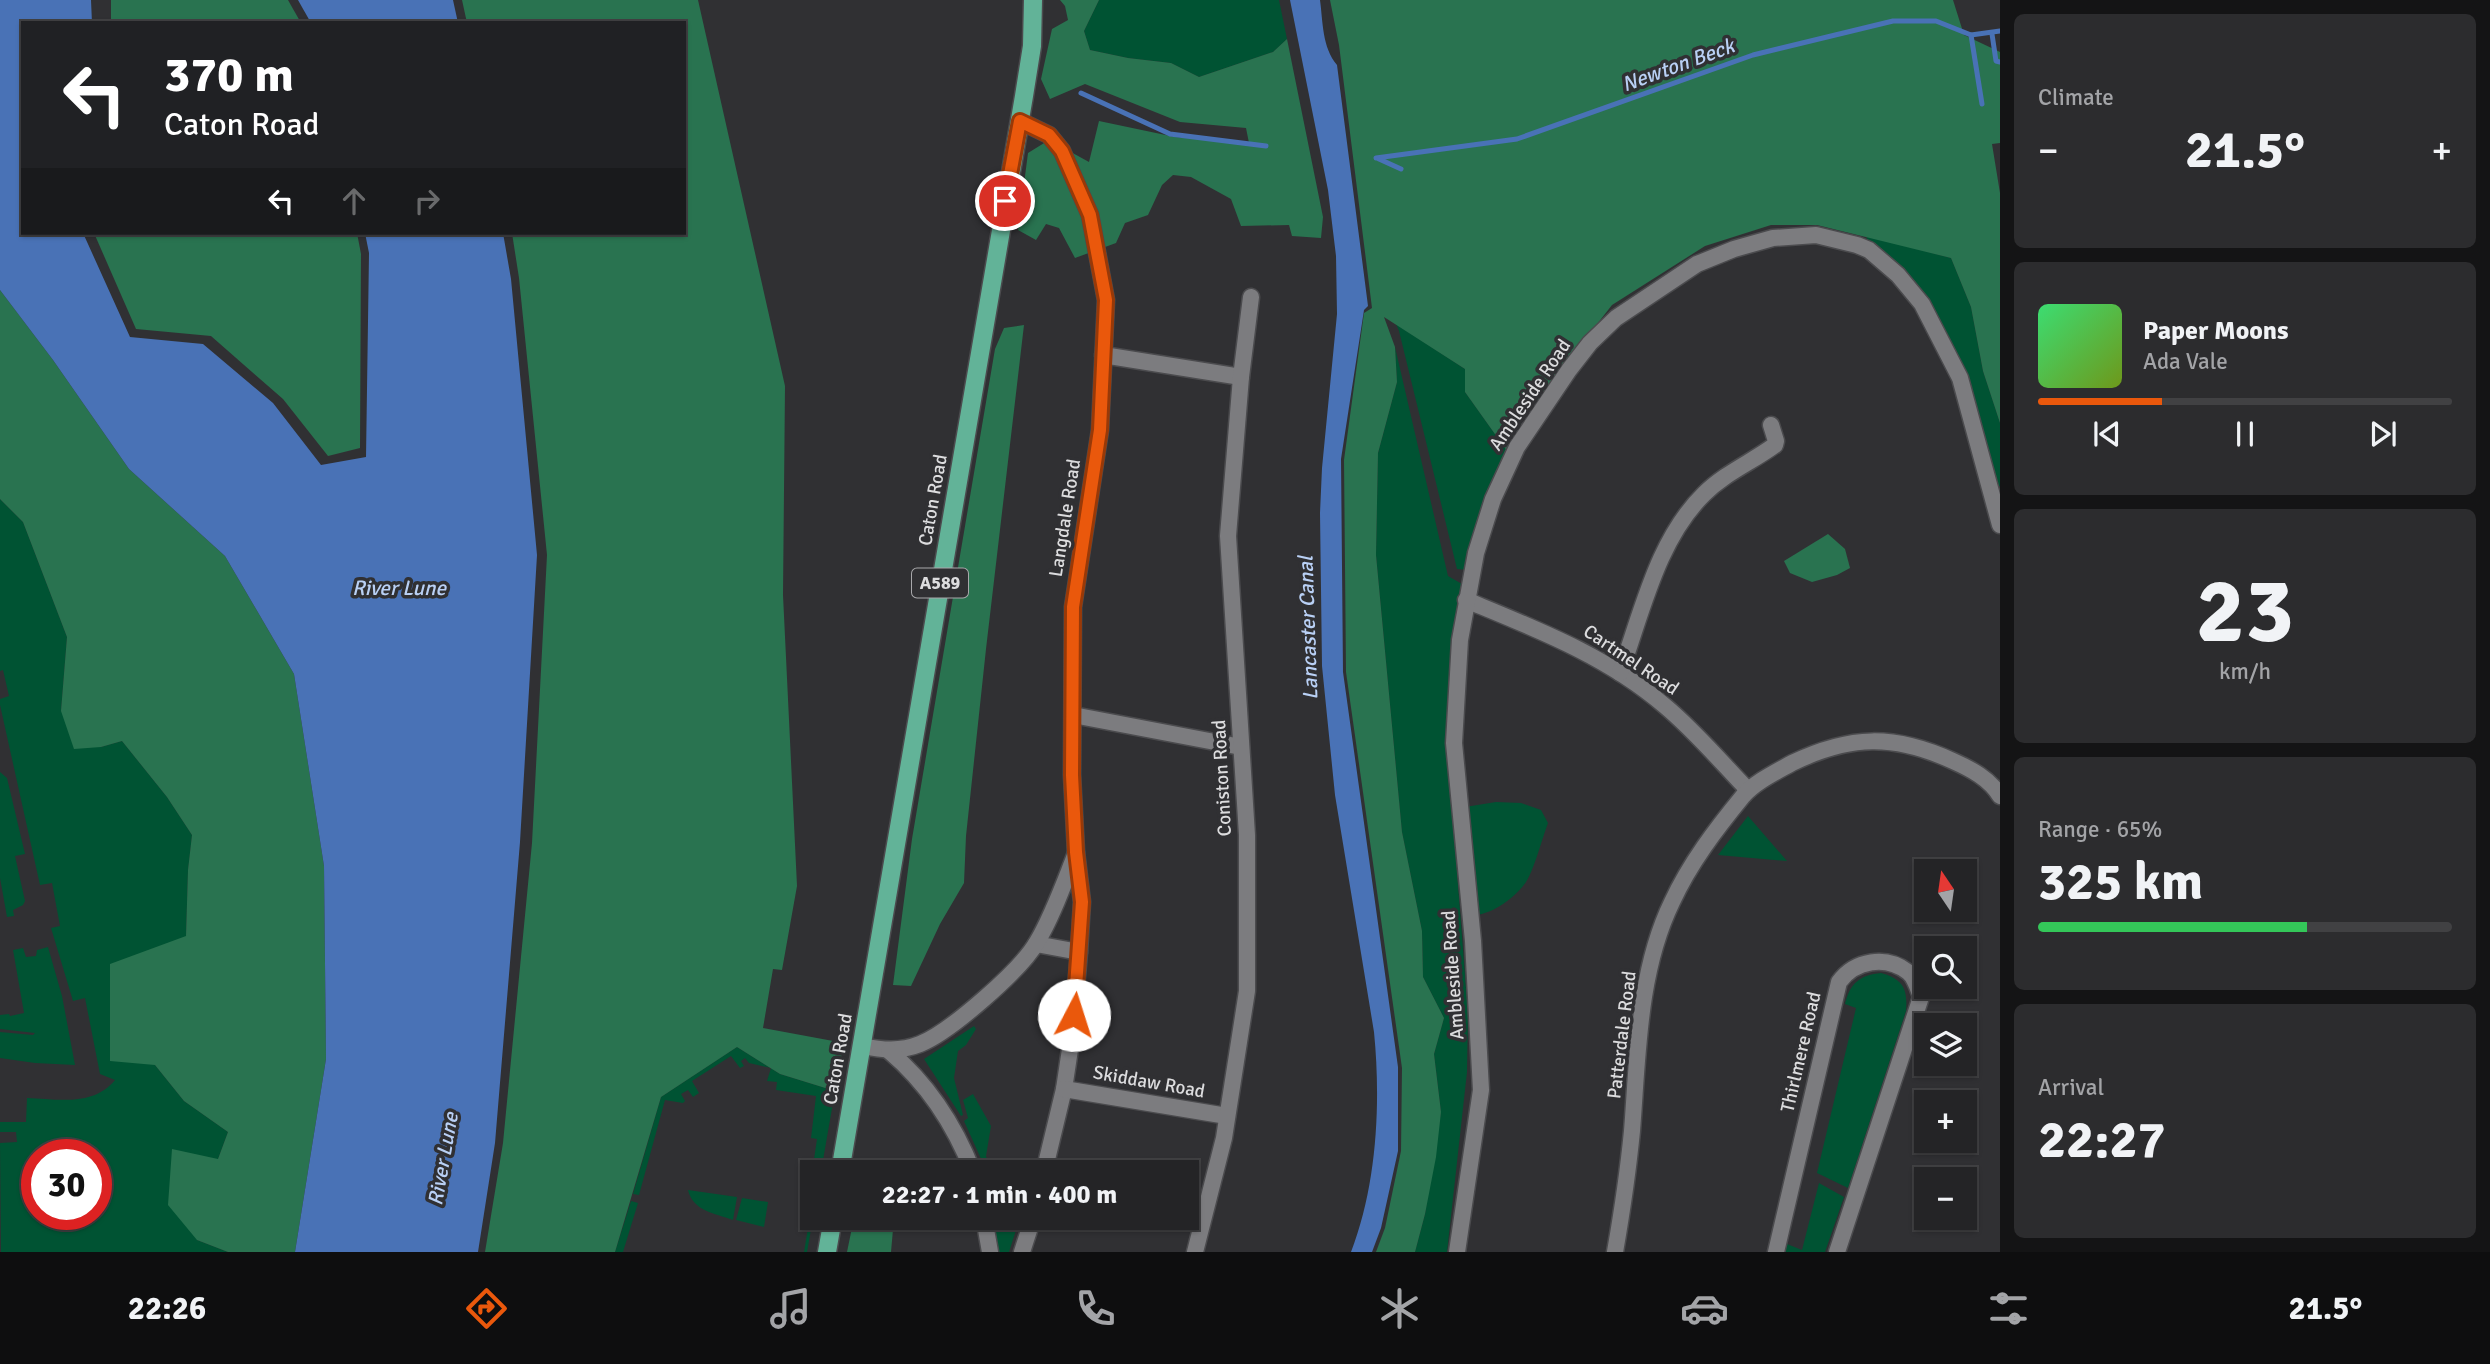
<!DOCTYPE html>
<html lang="en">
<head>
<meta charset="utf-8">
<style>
	:root { --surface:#242426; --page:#2c2c2e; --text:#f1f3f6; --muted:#a3a4a7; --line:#414143; --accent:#ea580c }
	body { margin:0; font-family:Signika,sans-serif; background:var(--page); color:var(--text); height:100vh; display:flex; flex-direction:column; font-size:26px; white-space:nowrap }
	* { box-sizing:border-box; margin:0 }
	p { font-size:23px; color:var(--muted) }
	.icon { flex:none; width:38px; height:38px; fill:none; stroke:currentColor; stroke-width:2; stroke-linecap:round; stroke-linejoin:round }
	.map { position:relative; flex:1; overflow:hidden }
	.side { display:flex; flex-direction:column; gap:14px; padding:14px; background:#141415; width:490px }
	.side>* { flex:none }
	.hud { position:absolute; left:21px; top:21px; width:665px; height:214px; border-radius:0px; box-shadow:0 2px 5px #0004,0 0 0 2px var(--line); background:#202124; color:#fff; overflow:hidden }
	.needle { width:46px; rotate:347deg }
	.fabs { position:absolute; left:1914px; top:859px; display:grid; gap:14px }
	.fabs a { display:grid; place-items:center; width:63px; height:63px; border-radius:0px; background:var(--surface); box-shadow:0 2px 5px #0004,0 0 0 2px var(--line); font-size:35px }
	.speed { position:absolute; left:21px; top:1139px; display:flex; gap:14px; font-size:35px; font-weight:700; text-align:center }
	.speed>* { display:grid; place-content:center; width:91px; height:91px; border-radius:50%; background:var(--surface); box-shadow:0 2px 5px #0004,0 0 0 2px var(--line); line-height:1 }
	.speed .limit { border:10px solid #d22; background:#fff; color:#111 }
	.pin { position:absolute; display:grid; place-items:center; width:60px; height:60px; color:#fff; margin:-30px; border:4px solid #fff; border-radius:50%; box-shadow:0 2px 7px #0007 }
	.me { position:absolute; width:77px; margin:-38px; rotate:5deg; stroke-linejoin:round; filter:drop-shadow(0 0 5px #0008) }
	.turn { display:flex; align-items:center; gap:24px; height:147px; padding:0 28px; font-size:32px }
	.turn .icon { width:91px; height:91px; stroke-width:2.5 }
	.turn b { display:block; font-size:49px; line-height:60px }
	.lanes { display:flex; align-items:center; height:66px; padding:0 28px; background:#0003; justify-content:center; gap:35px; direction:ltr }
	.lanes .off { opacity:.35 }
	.big { font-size:52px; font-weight:700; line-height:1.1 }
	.side .tile { flex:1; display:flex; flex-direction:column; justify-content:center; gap:10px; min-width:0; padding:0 24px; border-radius:10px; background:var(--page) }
	.side .dial { align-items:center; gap:0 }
	.dial b { font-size:91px; line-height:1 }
	.song { display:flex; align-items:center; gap:21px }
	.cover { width:84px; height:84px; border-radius:10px; background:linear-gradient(135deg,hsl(140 70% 55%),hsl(80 70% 35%)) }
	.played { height:7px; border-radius:4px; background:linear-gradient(90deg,var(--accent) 30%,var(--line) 30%) }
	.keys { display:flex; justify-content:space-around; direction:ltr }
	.heat { display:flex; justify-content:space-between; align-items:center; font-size:38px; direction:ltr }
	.charge { height:10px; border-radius:5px; background:linear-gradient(90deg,#34c759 65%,var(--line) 0) }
	.trip { position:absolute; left:800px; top:1160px; width:399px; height:70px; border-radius:0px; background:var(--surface); box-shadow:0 2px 5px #0004,0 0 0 2px var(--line); font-weight:700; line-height:70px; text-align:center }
	.dock { display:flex; height:112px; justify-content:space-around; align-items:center; background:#0e0e0f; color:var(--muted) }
	.dock .icon { width:49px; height:49px }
	.dock .on { color:var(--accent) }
	.dock b { font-size:32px; color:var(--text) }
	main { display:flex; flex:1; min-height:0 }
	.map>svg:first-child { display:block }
</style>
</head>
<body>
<main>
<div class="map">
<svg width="2000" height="1252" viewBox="0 0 2000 1252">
	<rect width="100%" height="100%" fill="#303033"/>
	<g fill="#005333" fill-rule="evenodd">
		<path d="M 1099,0 L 1279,0 L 1287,39 L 1273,52 L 1199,77 L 1171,63 L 1128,58 L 1090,50 L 1084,31 Z"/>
		<path d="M 1868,236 L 1951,258 L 1971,307 L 1983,371 L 2000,423 L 2000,486 L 1997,487 L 1942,339 L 1864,243 Z"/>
		<path d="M 1396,324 L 1465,369 L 1465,392 L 1507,451 L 1468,570 L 1457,569 L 1399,331 Z"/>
		<path d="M 1395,347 L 1448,576 L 1462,584 L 1447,743 L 1468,1014 L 1467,1072 L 1447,1252 L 1415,1252 L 1425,1214 L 1441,1112 L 1434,1054 L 1444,1018 L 1423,977 L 1422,931 L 1402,832 L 1376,555 L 1378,453 L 1397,382 Z"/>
		<path d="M 0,499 L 23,522 L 67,637 L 61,711 L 101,747 L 122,741 L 167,797 L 192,835 L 188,871 L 186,936 L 155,1065 L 184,1101 L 228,1132 L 218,1159 L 197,1240 L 228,1252 L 1,1252 L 0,1143 L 17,1142 L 16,1132 L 0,1132 L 0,1122 L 26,1122 L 27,1098 C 57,1099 93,1107 115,1080 L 100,1074 L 85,998 L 73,1001 L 51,928 L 60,926 L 52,883 L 40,885 L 0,705 L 0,699 L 9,696 L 3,670 L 0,671 ZM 37,1155 L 96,1155 L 96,1214 L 37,1214 Z"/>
		<path d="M 0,772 L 7,778 L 25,854 L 15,856 L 25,901 L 23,905 L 13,910 L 14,916 L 7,917 L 0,878 Z"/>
		<path d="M 1496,802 L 1521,803 L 1541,810 L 1548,823 C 1542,839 1534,870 1526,882 C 1516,897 1493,914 1475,915 L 1465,807 Z"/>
		<path d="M 1748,816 L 1787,861 L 1718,855 Z"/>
		<path d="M 48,947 L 62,996 L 75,1065 L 35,1063 L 0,1058 L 0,1032 L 33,1035 L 35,1033 L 0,1029 L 0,1015 L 9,1014 L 10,1016 L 24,1013 L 13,950 L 23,948 L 26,957 L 36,956 L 37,950 Z"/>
		<path d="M 1881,973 C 1903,979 1908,989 1906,1011 L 1848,1188 L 1817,1173 L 1856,1008 L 1845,1004 C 1850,983 1860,975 1881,973 Z"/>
		<path d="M 974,1026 L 976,1029 L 966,1045 L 958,1051 L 954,1078 L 963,1115 L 961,1116 L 924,1059 Z"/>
		<path d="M 737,1047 L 780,1074 L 835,1091 L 822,1166 L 813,1166 L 817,1139 L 811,1138 L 816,1096 L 776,1090 L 777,1082 L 767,1081 L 771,1068 L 749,1063 L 745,1058 L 741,1061 L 744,1066 L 740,1068 L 731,1056 L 692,1081 L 699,1093 L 693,1097 L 688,1090 L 681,1094 L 685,1101 L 683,1103 L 665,1100 L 639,1195 L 633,1194 L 661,1097 Z"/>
		<path d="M 973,1094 L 991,1126 L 986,1156 L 989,1165 L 1001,1168 L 1002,1172 L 987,1172 L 964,1121 L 968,1118 L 963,1100 Z"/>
		<path d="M 806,1182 L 812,1183 L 813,1218 L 807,1252 L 804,1252 L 811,1210 L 801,1208 Z"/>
		<path d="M 1819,1183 L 1844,1197 L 1825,1252 L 1785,1252 L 1787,1244 L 1802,1250 Z"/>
		<path d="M 688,1190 L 737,1197 L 733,1220 C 714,1213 693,1211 688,1190 Z"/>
		<path d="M 742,1198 L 768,1202 L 764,1227 L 736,1220 Z"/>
		<path d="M 631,1201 L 638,1203 L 623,1252 L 615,1252 Z"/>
		<path d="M 999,1228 L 1016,1230 L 1009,1252 L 997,1252 L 995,1232 Z"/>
	</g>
	<g fill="#297350">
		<path d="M 111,0 L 288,0 L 301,23 L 111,23 Z"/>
		<path d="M 462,0 L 698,0 L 785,386 L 783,595 L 797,886 L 782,970 L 773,969 L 763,1028 L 844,1043 L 835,1091 L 780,1074 L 737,1047 L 661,1097 L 615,1252 L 485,1252 L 503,1143 L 532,843 L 547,555 L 519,278 L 512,233 L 684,233 L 684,23 L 467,23 Z"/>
		<path d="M 1060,0 L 1099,0 L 1084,31 L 1090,50 L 1128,58 L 1171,63 L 1199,77 L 1273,52 L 1287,39 L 1323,217 L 1321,238 L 1292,236 L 1289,225 L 1241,226 L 1231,199 L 1191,177 L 1173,175 L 1162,185 L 1148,215 L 1125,223 L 1116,243 L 1075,258 L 1059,228 L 1046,224 L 1036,240 L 1018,230 L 1028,153 L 1049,140 L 1089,162 L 1099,121 L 1175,137 L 1249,143 L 1246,128 L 1180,122 L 1085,84 L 1050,99 L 1041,79 L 1052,29 L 1068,20 L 1065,6 Z"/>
		<path d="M 1330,0 L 1953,0 L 1964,35 L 2000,52 L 2000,143 L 1992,144 L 2000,193 L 2000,423 L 1983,371 L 1971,307 L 1951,258 L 1817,225 L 1771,225 L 1705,246 L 1612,305 L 1522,420 L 1507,451 L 1465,392 L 1465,369 L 1384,317 L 1395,347 L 1397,382 L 1378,453 L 1376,555 L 1402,832 L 1422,931 L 1423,977 L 1444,1018 L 1434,1054 L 1441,1112 L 1436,1157 L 1425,1214 L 1415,1252 L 1376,1252 L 1385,1228 L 1401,1151 L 1402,1068 L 1346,672 L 1344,460 L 1364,313 L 1372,308 L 1339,45 Z"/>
		<path d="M 94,233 L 357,233 L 361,254 L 360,448 L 328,456 L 283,399 L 211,336 L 136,329 Z"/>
		<path d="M 0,290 L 53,360 L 129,469 L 225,556 L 294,674 L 324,866 L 326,1059 L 295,1252 L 228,1252 L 197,1240 L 168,1205 L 172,1149 L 218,1159 L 228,1132 L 184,1101 L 155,1065 L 110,1061 L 110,964 L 186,936 L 188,870 L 192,835 L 167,797 L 122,741 L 101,747 L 74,749 L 61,711 L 67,637 L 23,522 L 0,499 Z"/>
		<path d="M 1024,325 L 986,649 L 966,836 L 964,883 L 940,924 L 911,986 L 893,985 L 912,839 L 995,349 L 1004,328 Z"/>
		<path d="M 1828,534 L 1845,549 L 1850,568 L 1837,575 L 1812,582 L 1790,573 L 1784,561 Z"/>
		<path d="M 865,1158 L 896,1162 L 895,1172 L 862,1172 Z"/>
		<path d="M 854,1218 L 894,1218 L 891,1252 L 847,1252 Z"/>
	</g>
	<g fill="#4972b6">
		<path d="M 0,0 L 91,0 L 92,23 L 23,23 L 23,233 L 83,233 L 130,337 L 203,344 L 273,403 L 321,465 L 366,457 L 369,253 L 365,233 L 503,233 L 511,279 L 537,555 L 520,842 L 495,1143 L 478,1252 L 295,1252 L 326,1059 L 324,866 L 294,674 L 225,556 L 129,469 L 53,360 L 0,290 Z"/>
		<path d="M 298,0 L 453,0 L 458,23 L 311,23 Z"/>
		<path d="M 1290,0 L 1320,0 C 1323,22 1322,47 1337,65 L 1368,306 L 1364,310 L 1341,459 L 1343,672 L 1398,1067 L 1398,1151 L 1381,1228 L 1372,1252 L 1351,1252 C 1377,1185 1381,1103 1374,1032 L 1335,795 L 1322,666 L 1320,513 L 1322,468 L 1337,314 L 1336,256 L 1328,190 Z"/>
	</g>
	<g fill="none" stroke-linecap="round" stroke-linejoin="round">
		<g stroke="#4972b6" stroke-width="5">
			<path d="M 1992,34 L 1996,61 L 2000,62"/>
			<path d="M 1971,35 L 1982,104"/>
			<path d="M 1081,93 L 1170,134 L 1266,146"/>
			<path d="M 1376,158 L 1517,139 L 1753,55 L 1893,21 L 1936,21 L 1971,35 L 2000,31"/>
			<path d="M 1379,159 L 1401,169"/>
		</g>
		<defs>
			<g id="minor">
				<path d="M 1020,121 L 1049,135 L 1062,151 L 1090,215 L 1106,300 L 1100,430 L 1073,607 L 1072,775 L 1076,852 L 1082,902 L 1079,952 L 1072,1036 L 1064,1089 L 1044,1172"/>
				<path d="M 1103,355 L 1241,377"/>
				<path d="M 1466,600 C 1536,629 1607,656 1665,706 C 1695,731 1721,762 1748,790"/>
				<path d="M 1620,673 C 1642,613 1657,540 1704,494 C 1725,473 1752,462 1775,445 L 1776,441 L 1771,425"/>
				<path d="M 1073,715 L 1241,747"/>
				<path d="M 1036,944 L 1079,952"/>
				<path d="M 862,1046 C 882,1050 900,1052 920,1044 C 950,1032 1021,970 1037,942 C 1053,915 1064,883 1076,853"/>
				<path d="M 889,1051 C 927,1083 955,1126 973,1172"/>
				<path d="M 1064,1089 L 1227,1116"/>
				<path d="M 984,1218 L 990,1252"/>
				<path d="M 985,1221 L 1032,1223"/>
				<path d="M 1022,1252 L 1033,1218"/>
				<path d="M 1195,1252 L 1224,1138 L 1247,991 L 1247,835 L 1228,536 L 1241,377 L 1251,297"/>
				<path d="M 1457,1252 L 1481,1090 L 1473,941 L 1454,743 L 1460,640 L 1476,553 L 1493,499 L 1517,447 L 1569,370 L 1590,343 L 1616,318 L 1697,264 L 1734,249 L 1773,238 L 1816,235 L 1857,245 L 1869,250 L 1898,275 L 1922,304 L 1960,378 L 2000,525"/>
				<path d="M 1615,1252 C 1622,1212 1628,1172 1632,1131 C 1638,1055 1638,972 1672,902 C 1690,863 1716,829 1743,796 C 1755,782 1776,772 1792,763 C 1850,735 1894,734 1953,761 C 1971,769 1990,779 2000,796"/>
				<path d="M 1776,1252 L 1839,982 C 1855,960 1886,955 1908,972 C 1915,977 1918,989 1921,997 L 1837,1252"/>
			</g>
			<g id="primary">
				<path d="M 840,1172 L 1024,96 L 1032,46 L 1033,0"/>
				<path d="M 827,1252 L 833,1218"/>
			</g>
		</defs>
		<use href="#minor" stroke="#4b4b4e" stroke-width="19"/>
		<use href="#primary" stroke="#4b4b4e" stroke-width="21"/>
		<use href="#minor" stroke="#7c7c7f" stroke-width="16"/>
		<use href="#primary" stroke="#62b398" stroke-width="18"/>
	</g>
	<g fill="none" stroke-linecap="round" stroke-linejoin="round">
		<defs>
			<path id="route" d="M 1005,201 L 1020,121 L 1049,135 L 1062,151 L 1090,215 L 1106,300 L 1100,430 L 1073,607 L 1072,775 L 1076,852 L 1082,902 L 1074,1015"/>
		</defs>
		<use href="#route" stroke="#983908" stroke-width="18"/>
		<use href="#route" stroke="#ea580c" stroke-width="12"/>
	</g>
	<g text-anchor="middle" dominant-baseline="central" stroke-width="7" stroke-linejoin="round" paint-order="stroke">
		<rect fill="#303033" stroke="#a8a8ab" stroke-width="2" x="912" y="568.5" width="56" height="29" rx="5"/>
		<g font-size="18" font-weight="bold" fill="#dcdcde">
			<text x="940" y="583">A589</text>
		</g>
		<g font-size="19" fill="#dcdcde" stroke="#303033">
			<text transform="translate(1530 395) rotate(-56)">Ambleside Road</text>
			<text transform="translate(933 500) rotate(-80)">Caton Road</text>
			<text transform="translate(1065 518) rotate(-81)">Langdale Road</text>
			<text transform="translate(1631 660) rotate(34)">Cartmel Road</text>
			<text transform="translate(1222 778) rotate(-93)">Coniston Road</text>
			<text transform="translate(1453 975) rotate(-94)">Ambleside Road</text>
			<text transform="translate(1622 1035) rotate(-83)">Patterdale Road</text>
			<text transform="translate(1801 1052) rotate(-77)">Thirlmere Road</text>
			<text transform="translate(838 1059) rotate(-80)">Caton Road</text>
			<text transform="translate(1149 1082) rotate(10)">Skiddaw Road</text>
		</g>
		<g font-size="21" font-style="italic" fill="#b9d0f5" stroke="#303033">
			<text transform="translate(1678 65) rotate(-20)">Newton Beck</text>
			<text x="399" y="588">River Lune</text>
			<text transform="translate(1308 628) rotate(-92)">Lancaster Canal</text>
			<text transform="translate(443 1159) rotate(-80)">River Lune</text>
		</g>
	</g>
</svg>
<div class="fabs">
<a><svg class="needle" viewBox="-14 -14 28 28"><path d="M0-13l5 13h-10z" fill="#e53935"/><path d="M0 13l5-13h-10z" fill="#a3a4a7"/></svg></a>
<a><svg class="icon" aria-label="search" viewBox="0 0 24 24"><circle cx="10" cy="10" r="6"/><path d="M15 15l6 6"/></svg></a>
<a><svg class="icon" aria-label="layers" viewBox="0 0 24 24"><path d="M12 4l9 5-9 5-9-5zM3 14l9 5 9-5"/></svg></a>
<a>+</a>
<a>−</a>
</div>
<div class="speed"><div class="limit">30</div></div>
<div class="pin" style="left:1005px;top:201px;background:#d93025"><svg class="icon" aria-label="arrive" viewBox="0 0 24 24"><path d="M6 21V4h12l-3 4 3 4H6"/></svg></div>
<svg class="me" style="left:1074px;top:1015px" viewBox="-20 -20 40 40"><circle r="19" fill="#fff"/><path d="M0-13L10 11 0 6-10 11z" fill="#ea580c"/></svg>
<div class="trip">22:27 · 1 min · 400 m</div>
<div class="hud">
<div class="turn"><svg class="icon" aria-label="left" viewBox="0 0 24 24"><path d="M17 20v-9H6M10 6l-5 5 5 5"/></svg><div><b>370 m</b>Caton Road</div></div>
<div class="lanes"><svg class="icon" aria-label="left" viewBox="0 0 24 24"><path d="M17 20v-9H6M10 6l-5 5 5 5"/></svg><svg class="icon off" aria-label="ahead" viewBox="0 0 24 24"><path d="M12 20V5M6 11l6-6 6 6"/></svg><svg class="icon off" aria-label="right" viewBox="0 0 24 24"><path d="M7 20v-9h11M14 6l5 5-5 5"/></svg></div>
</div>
</div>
<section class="side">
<div class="tile"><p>Climate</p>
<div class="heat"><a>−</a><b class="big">21.5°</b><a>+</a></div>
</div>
<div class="tile">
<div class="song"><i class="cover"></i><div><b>Paper Moons</b><p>Ada Vale</p></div></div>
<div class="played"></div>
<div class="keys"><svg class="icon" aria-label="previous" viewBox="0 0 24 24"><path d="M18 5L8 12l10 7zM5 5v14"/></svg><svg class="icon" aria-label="pause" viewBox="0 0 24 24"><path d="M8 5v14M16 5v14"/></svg><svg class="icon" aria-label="next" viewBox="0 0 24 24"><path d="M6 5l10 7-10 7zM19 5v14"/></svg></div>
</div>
<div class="tile dial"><b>23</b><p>km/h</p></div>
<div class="tile"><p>Range · 65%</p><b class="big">325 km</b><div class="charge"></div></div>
<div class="tile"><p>Arrival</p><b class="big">22:27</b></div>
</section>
</main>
<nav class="dock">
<b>22:26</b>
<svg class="icon on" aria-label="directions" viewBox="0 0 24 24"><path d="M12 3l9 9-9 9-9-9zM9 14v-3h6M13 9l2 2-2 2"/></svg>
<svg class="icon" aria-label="music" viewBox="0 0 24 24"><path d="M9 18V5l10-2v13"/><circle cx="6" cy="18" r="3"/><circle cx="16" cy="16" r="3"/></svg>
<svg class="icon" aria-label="phone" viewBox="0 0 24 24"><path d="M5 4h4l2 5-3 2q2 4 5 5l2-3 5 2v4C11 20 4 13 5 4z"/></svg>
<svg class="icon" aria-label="climate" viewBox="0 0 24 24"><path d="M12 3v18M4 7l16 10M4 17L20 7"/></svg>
<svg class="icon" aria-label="car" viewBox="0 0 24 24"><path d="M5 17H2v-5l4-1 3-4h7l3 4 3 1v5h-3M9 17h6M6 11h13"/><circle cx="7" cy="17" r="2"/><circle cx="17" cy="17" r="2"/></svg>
<svg class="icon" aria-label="filters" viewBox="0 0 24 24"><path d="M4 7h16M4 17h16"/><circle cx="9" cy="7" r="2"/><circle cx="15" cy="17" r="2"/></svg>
<b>21.5°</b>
</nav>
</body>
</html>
